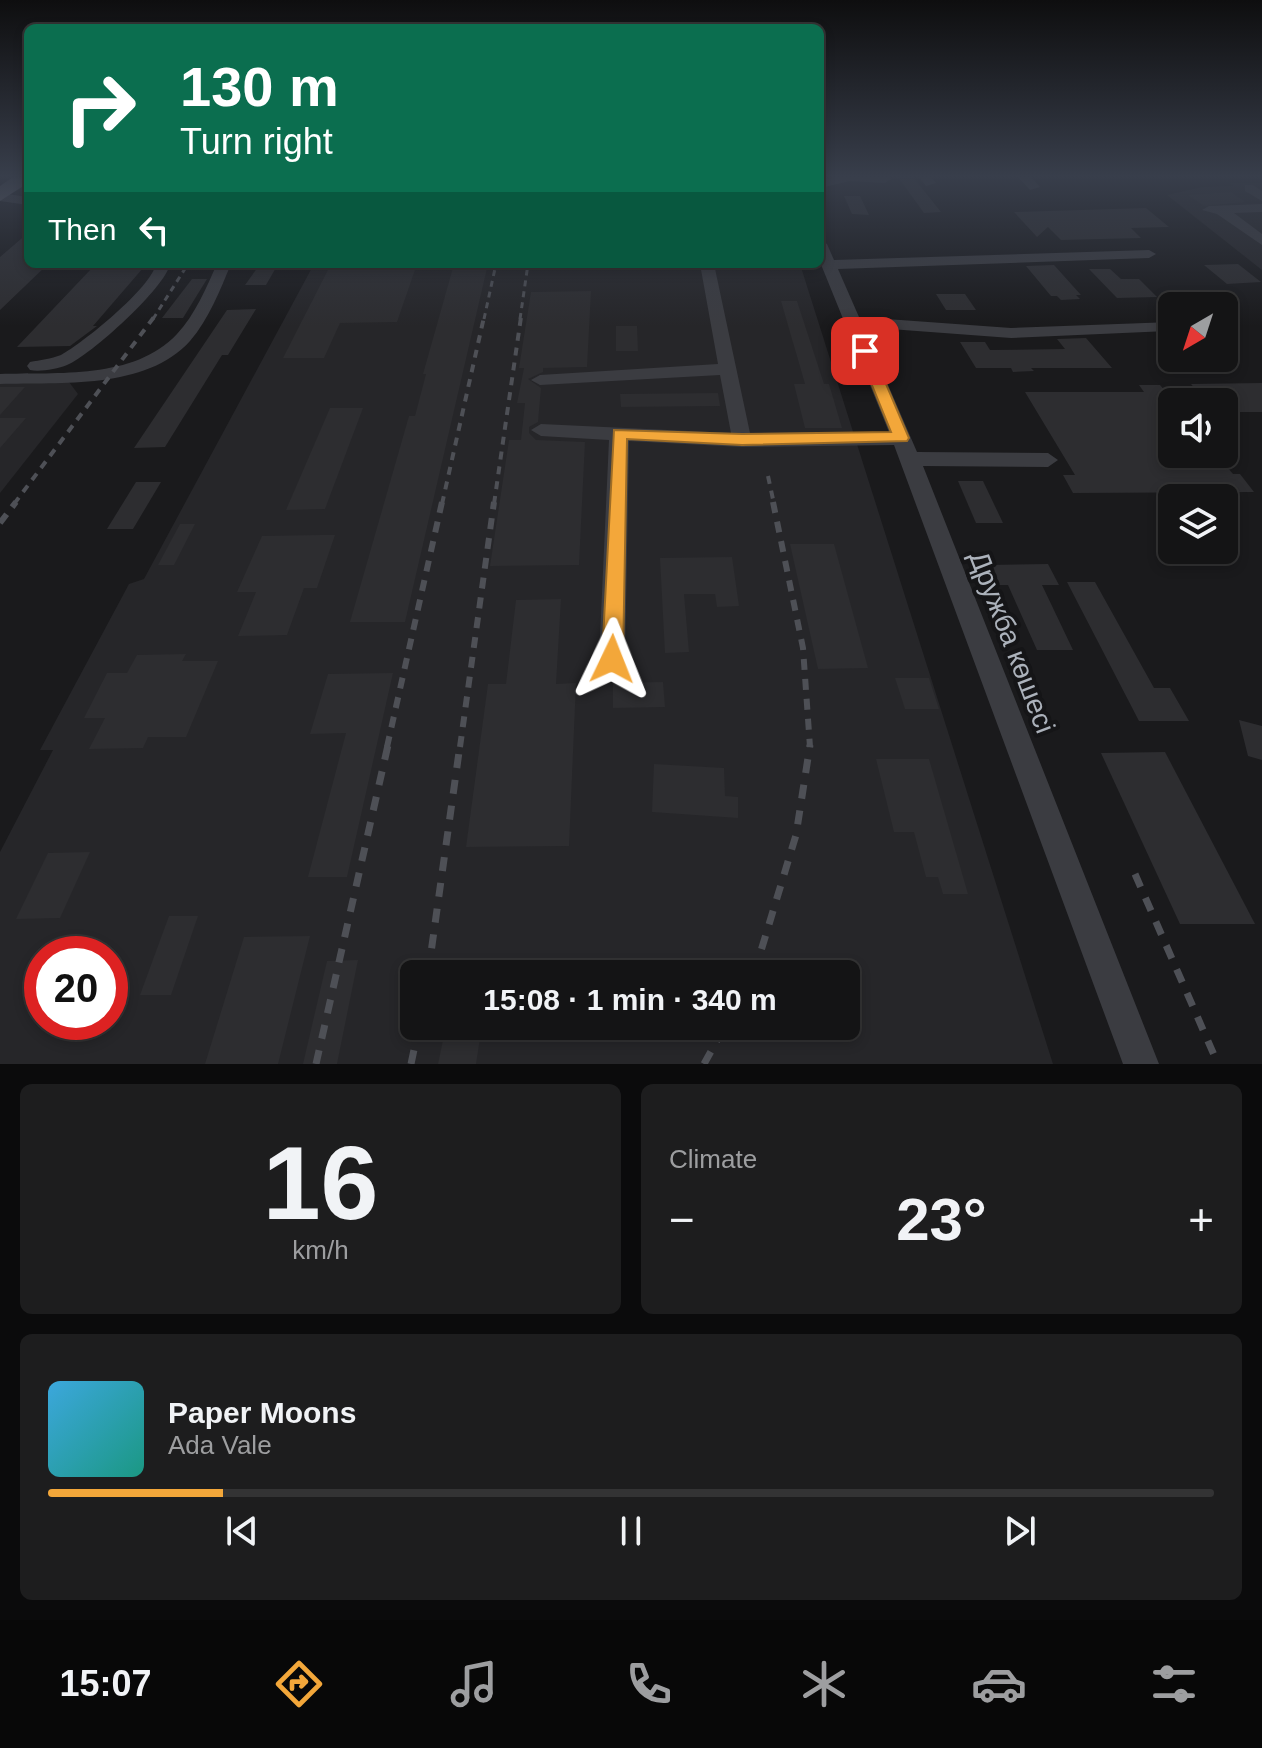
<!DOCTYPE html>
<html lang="en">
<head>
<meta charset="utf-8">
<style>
	:root { --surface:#141415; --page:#1d1d1e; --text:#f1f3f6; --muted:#9d9ea0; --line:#333334; --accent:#f3a73a }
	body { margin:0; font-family:Helvetica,sans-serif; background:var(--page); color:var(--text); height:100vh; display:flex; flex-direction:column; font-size:30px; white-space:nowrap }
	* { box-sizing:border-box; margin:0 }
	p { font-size:26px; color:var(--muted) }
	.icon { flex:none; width:44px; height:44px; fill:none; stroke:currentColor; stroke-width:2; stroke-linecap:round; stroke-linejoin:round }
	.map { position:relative; height:1064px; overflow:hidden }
	.drawer { display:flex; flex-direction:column; gap:20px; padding:20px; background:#0b0b0c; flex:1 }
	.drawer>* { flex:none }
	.hud { position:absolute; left:24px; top:24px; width:800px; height:244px; border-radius:12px; box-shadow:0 4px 12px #0003,0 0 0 2px var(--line); background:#0b6e4f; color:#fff; overflow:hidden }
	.needle { width:52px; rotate:219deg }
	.buttons { position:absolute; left:1158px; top:292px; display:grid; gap:16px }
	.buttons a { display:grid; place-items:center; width:80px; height:80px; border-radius:12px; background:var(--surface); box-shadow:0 4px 12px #0003,0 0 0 2px var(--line); font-size:40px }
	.speed { position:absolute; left:24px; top:936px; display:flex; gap:16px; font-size:40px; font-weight:700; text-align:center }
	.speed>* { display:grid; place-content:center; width:104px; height:104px; border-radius:50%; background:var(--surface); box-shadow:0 4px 12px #0003,0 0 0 2px var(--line); line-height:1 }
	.speed .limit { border:12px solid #d22; background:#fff; color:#111 }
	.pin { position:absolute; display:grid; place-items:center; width:68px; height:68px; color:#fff; margin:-34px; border-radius:16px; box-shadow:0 4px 12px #0006 }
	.me { position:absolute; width:88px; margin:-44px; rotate:2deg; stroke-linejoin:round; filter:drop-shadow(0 0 6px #0008) }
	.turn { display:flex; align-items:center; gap:28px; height:168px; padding:0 24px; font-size:36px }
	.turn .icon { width:104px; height:104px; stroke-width:2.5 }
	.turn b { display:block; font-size:56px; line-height:68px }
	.then { display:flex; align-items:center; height:76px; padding:0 24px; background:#0003; gap:16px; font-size:30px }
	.big { font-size:60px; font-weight:800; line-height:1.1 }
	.drawer .widget { flex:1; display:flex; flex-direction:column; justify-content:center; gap:12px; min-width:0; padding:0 28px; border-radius:12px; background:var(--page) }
	.drawer .dial { align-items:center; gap:0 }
	.dial b { font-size:104px; line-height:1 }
	.song { display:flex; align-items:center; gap:24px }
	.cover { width:96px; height:96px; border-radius:12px; background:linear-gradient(135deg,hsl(200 70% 55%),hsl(170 70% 35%)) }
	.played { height:8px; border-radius:4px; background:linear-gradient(90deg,var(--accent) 15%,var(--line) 15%) }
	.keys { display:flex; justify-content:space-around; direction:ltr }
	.heat { display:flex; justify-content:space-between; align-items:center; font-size:44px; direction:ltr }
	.drawer .tiles { flex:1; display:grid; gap:20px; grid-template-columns:1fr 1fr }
	.widget:last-child { grid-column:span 2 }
	.trip { position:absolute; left:400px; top:960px; width:460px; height:80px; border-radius:12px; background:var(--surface); box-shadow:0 4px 12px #0003,0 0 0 2px var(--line); font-weight:800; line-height:80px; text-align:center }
	.tab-bar { display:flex; height:128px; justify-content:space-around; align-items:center; background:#080808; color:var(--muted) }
	.tab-bar .icon { width:56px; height:56px }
	.tab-bar .active { color:var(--accent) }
	.tab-bar b { font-size:36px; color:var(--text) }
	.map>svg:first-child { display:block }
</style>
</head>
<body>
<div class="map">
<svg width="1262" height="1064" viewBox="0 0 1262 1064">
	<rect width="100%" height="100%" fill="#1a1a1c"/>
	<g fill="#262629" fill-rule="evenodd">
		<path d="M 1230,183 L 1262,183 L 1262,270 L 1167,195 L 1202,187 L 1233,186 Z"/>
		<path d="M 314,264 L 800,264 L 1053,1064 L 0,1064 L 0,852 L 53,750 L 40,750 L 129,584 L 144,579 ZM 42,954 L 110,954 L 110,1022 L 42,1022 ZM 414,974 L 846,974 L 846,1026 L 414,1026 Z"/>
		<path d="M 66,378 L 78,394 L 0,493 L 0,380 Z"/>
	</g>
	<g fill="#2d2d30">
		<path d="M 898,177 L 913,177 L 941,212 L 924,213 Z"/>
		<path d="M 1231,192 L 1245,202 L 1204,206 L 1188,195 Z"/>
		<path d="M 844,196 L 860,196 L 869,215 L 852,214 Z"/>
		<path d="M 1146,208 L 1169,227 L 1131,228 L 1141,238 L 1061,240 L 1048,227 L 1037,237 L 1014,212 Z"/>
		<path d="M 28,233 L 28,264 L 48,264 L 0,310 L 0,257 Z"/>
		<path d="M 331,264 L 365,264 L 364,268 L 416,267 L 397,322 L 340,323 L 324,358 L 283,358 Z"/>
		<path d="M 454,264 L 488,264 L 405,622 L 350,622 L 409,416 L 415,416 L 426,374 L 423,374 Z"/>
		<path d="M 1238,264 L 1261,282 L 1227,284 L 1204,265 Z"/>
		<path d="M 1054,265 L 1081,295 L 1076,295 L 1080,299 L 1061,300 L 1057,296 L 1051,296 L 1026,266 Z"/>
		<path d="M 277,266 L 266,285 L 245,285 L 258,267 Z"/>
		<path d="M 92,268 L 143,268 L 93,326 L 97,326 L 70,346 L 17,347 Z"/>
		<path d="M 1089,269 L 1110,269 L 1121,279 L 1139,279 L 1157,297 L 1117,298 Z"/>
		<path d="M 192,279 L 207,279 L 183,318 L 162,318 Z"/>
		<path d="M 591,291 L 587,367 L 543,368 L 543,372 L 528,379 L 541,388 L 538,422 L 529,427 L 529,433 L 536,440 L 585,442 L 579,565 L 490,566 L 509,440 L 521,440 L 525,403 L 517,403 L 524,368 L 519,368 L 531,292 Z"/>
		<path d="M 936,294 L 965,294 L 976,310 L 946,310 Z"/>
		<path d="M 781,301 L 797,301 L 824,384 L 829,384 L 842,428 L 805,428 L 794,384 L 805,384 Z"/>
		<path d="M 256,309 L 228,355 L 222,355 L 165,447 L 134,448 L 227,310 Z"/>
		<path d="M 616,326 L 637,326 L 638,351 L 616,351 Z"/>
		<path d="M 1086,338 L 1112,368 L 1031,368 L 1034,371 L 1013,372 L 1011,368 L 976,368 L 960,342 L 985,342 L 990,350 L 1065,349 L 1057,339 Z"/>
		<path d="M 1262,383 L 1262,412 L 1224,412 L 1224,402 L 1207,402 L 1191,384 Z"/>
		<path d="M 1139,385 L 1160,385 L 1172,399 L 1172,454 L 1216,454 L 1233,474 L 1240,474 L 1254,492 L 1073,493 L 1063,475 L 1075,475 L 1025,392 L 1144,392 Z"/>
		<path d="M 0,387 L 25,387 L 0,415 Z"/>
		<path d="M 718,393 L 720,406 L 621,407 L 620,394 Z"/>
		<path d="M 330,408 L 363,408 L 325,509 L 286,510 Z"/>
		<path d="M 0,418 L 26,418 L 0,448 Z"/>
		<path d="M 958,481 L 983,481 L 1003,523 L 976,523 Z"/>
		<path d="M 136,482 L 161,482 L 133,529 L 107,529 Z"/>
		<path d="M 180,524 L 195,524 L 174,565 L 158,565 Z"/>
		<path d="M 320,535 L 335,535 L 317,588 L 304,588 L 287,635 L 238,636 L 256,592 L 237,592 L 262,536 Z"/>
		<path d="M 790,544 L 834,544 L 868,668 L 818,669 Z"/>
		<path d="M 732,557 L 739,606 L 717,607 L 715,594 L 684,594 L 689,652 L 665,653 L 660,558 Z"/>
		<path d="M 1048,564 L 1059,585 L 1042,585 L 1073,650 L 1037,650 L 1008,585 L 997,585 L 988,565 Z"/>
		<path d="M 1067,582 L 1095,582 L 1154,688 L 1170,688 L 1189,721 L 1139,721 Z"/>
		<path d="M 561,599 L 556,684 L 576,683 L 569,846 L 466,847 L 488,684 L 506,684 L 516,600 Z"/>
		<path d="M 186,654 L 182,661 L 218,661 L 186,737 L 148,737 L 143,748 L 89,749 L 105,718 L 84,718 L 107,673 L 127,673 L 137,655 Z"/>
		<path d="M 393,673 L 347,877 L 308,877 L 346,733 L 310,734 L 328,674 Z"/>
		<path d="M 895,678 L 929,678 L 939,709 L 905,709 Z"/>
		<path d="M 663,682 L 665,707 L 613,708 L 613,683 Z"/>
		<path d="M 1239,720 L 1262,726 L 1262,760 L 1248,756 Z"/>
		<path d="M 1165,752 L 1255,924 L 1180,924 L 1101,753 Z"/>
		<path d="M 876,759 L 929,759 L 968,894 L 943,894 L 938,877 L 926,877 L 914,832 L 894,832 Z"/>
		<path d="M 654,764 L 724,768 L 725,796 L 738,797 L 738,818 L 652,812 Z"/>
		<path d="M 90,852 L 60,918 L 16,919 L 48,853 Z"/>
		<path d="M 169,916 L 198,916 L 171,995 L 140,995 Z"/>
		<path d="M 310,936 L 278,1064 L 205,1064 L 244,937 Z"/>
		<path d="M 358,960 L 337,1064 L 303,1064 L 327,961 Z"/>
		<path d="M 446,1026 L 482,1026 L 476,1064 L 438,1064 Z"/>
	</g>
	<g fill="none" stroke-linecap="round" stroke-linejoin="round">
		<g fill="#3b3c41" fill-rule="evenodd">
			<path d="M 838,177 L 890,177 L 891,179 L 885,183 L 850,181 L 820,188 L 820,180 Z"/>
			<path d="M 919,177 L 931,177 L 936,183 L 926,186 Z"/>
			<path d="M 1018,177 L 1031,177 L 1040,187 L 1030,190 Z"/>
			<path d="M 1245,185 L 1253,185 L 1262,191 L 1262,201 L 1245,191 Z"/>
			<path d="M 0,193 L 28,197 L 28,205 L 0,201 Z"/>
			<path d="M 1262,204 L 1262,212 L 1234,213 L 1262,234 L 1262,245 L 1217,214 L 1202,210 L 1209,206 Z"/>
			<path d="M 820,240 L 827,244 L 834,260 L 1149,250 L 1156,254 L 1149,258 L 838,269 L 859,317 L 1011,328 L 1172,322 L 1172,330 L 1168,331 L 1011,338 L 863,327 L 917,452 L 1048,453 L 1058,460 L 1048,467 L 923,466 L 1159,1064 L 1123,1064 L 894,445 L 742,447 L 629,441 L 625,659 L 621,667 L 612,670 L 603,667 L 599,659 L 609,440 L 541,436 L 531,430 L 541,424 L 731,433 L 720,375 L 540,385 L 531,380 L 540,375 L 718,364 L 700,264 L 714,264 L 750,433 L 889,432 L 820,262 Z"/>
			<path d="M 156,264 L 170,264 C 166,287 90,356 67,365 C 57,369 40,372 30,370 L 27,366 L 30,362 C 40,360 51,359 61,355 C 83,343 151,288 156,264 Z"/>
			<path d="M 217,264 L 231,264 C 220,290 209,319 190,341 C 146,390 60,382 0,384 L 0,374 C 57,372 134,380 177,334 C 195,315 206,288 217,264 Z"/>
		</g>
		<path fill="#676a72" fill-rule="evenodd" d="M 13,177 L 28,177 L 28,183 L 0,201 L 0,186 Z"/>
		<g stroke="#4e5056" stroke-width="3" stroke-dasharray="6 5" stroke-linecap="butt">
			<path d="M 153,319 L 188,264"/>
			<path d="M 484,319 L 496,264"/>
			<path d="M 520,319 L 528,264"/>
		</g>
		<g stroke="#4e5056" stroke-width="4" stroke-dasharray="8 7" stroke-linecap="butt">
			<path d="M 768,476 L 774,504"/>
			<path d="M 14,504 L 154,317"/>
			<path d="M 442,504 L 484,317"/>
			<path d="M 494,504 L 521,317"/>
		</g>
		<g stroke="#4e5056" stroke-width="6" stroke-dasharray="11 9" stroke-linecap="butt">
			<path d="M 773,502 L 803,648 L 810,747"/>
			<path d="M 0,523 L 16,502"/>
			<path d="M 387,747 L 442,502"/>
			<path d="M 460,747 L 494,502"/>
		</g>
		<g stroke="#4e5056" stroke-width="7" stroke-dasharray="14 12" stroke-linecap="butt">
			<path d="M 1135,874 L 1218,1064"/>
			<path d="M 428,974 L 460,745"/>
			<path d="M 754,974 L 796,835 L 810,745"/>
			<path d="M 316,1064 L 388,745"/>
			<path d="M 411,1064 L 419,1026"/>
			<path d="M 704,1064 L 725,1026"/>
		</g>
	</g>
	<linearGradient id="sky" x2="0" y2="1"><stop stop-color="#0e0e0f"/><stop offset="0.54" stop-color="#383e4b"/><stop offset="1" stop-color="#383e4b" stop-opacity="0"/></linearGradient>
	<rect width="1262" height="326" fill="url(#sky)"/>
	<path fill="#f3a73a" stroke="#9e6d26" stroke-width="2" d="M 865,347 L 872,351 L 909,438 L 907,441 L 742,445 L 627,439 L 623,659 L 620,665 L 612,668 L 605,665 L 602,659 L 614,430 L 742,434 L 891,432 L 858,351 Z"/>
	<g text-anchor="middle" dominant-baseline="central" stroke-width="8" stroke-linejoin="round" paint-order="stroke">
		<g font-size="28" fill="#acb2bb" stroke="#151517">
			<text transform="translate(1012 642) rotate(69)">Дружба көшесі</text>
		</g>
	</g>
</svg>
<div class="buttons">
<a><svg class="needle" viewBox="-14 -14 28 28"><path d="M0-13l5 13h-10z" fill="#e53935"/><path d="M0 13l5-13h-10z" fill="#9d9ea0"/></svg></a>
<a><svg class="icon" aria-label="sound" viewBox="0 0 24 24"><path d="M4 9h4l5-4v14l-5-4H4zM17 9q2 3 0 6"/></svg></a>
<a><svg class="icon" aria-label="layers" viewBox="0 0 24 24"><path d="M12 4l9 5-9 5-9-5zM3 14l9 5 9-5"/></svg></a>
</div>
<div class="speed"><div class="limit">20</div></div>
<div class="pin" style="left:865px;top:351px;background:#d93025"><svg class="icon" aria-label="arrive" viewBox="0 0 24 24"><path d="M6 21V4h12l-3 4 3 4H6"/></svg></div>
<svg class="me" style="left:612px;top:659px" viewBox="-20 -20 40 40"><path d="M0-17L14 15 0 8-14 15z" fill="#f3a73a" stroke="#fff" stroke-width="4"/></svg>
<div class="trip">15:08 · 1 min · 340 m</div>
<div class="hud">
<div class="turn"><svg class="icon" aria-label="right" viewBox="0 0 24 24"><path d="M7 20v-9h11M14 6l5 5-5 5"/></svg><div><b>130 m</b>Turn right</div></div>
<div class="then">Then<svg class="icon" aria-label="left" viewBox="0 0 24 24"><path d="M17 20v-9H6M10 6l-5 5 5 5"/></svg></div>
</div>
</div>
<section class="drawer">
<div class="tiles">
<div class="widget dial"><b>16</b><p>km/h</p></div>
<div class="widget"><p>Climate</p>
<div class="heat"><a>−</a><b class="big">23°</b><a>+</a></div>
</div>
<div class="widget">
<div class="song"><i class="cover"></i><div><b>Paper Moons</b><p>Ada Vale</p></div></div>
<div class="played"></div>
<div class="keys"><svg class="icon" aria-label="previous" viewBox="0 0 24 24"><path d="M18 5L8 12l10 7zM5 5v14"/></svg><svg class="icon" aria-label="pause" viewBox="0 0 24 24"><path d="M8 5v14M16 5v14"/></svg><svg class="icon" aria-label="next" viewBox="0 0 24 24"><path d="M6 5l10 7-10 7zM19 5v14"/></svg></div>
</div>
</div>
</section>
<nav class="tab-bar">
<b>15:07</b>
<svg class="icon active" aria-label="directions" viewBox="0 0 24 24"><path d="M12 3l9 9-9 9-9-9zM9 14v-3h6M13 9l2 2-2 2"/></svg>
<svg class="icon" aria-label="music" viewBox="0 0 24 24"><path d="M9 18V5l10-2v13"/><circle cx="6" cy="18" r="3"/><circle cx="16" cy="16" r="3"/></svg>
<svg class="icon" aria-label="phone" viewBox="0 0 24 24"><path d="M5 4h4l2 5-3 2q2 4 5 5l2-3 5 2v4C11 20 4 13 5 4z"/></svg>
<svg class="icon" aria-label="climate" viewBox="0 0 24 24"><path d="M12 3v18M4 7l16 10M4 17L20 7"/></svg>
<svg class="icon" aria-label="car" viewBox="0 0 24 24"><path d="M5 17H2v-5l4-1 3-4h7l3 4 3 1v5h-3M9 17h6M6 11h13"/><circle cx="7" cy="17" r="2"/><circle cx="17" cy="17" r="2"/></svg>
<svg class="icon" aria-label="filters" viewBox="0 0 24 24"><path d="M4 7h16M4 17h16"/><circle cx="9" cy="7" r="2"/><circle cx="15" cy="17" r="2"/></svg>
</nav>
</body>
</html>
